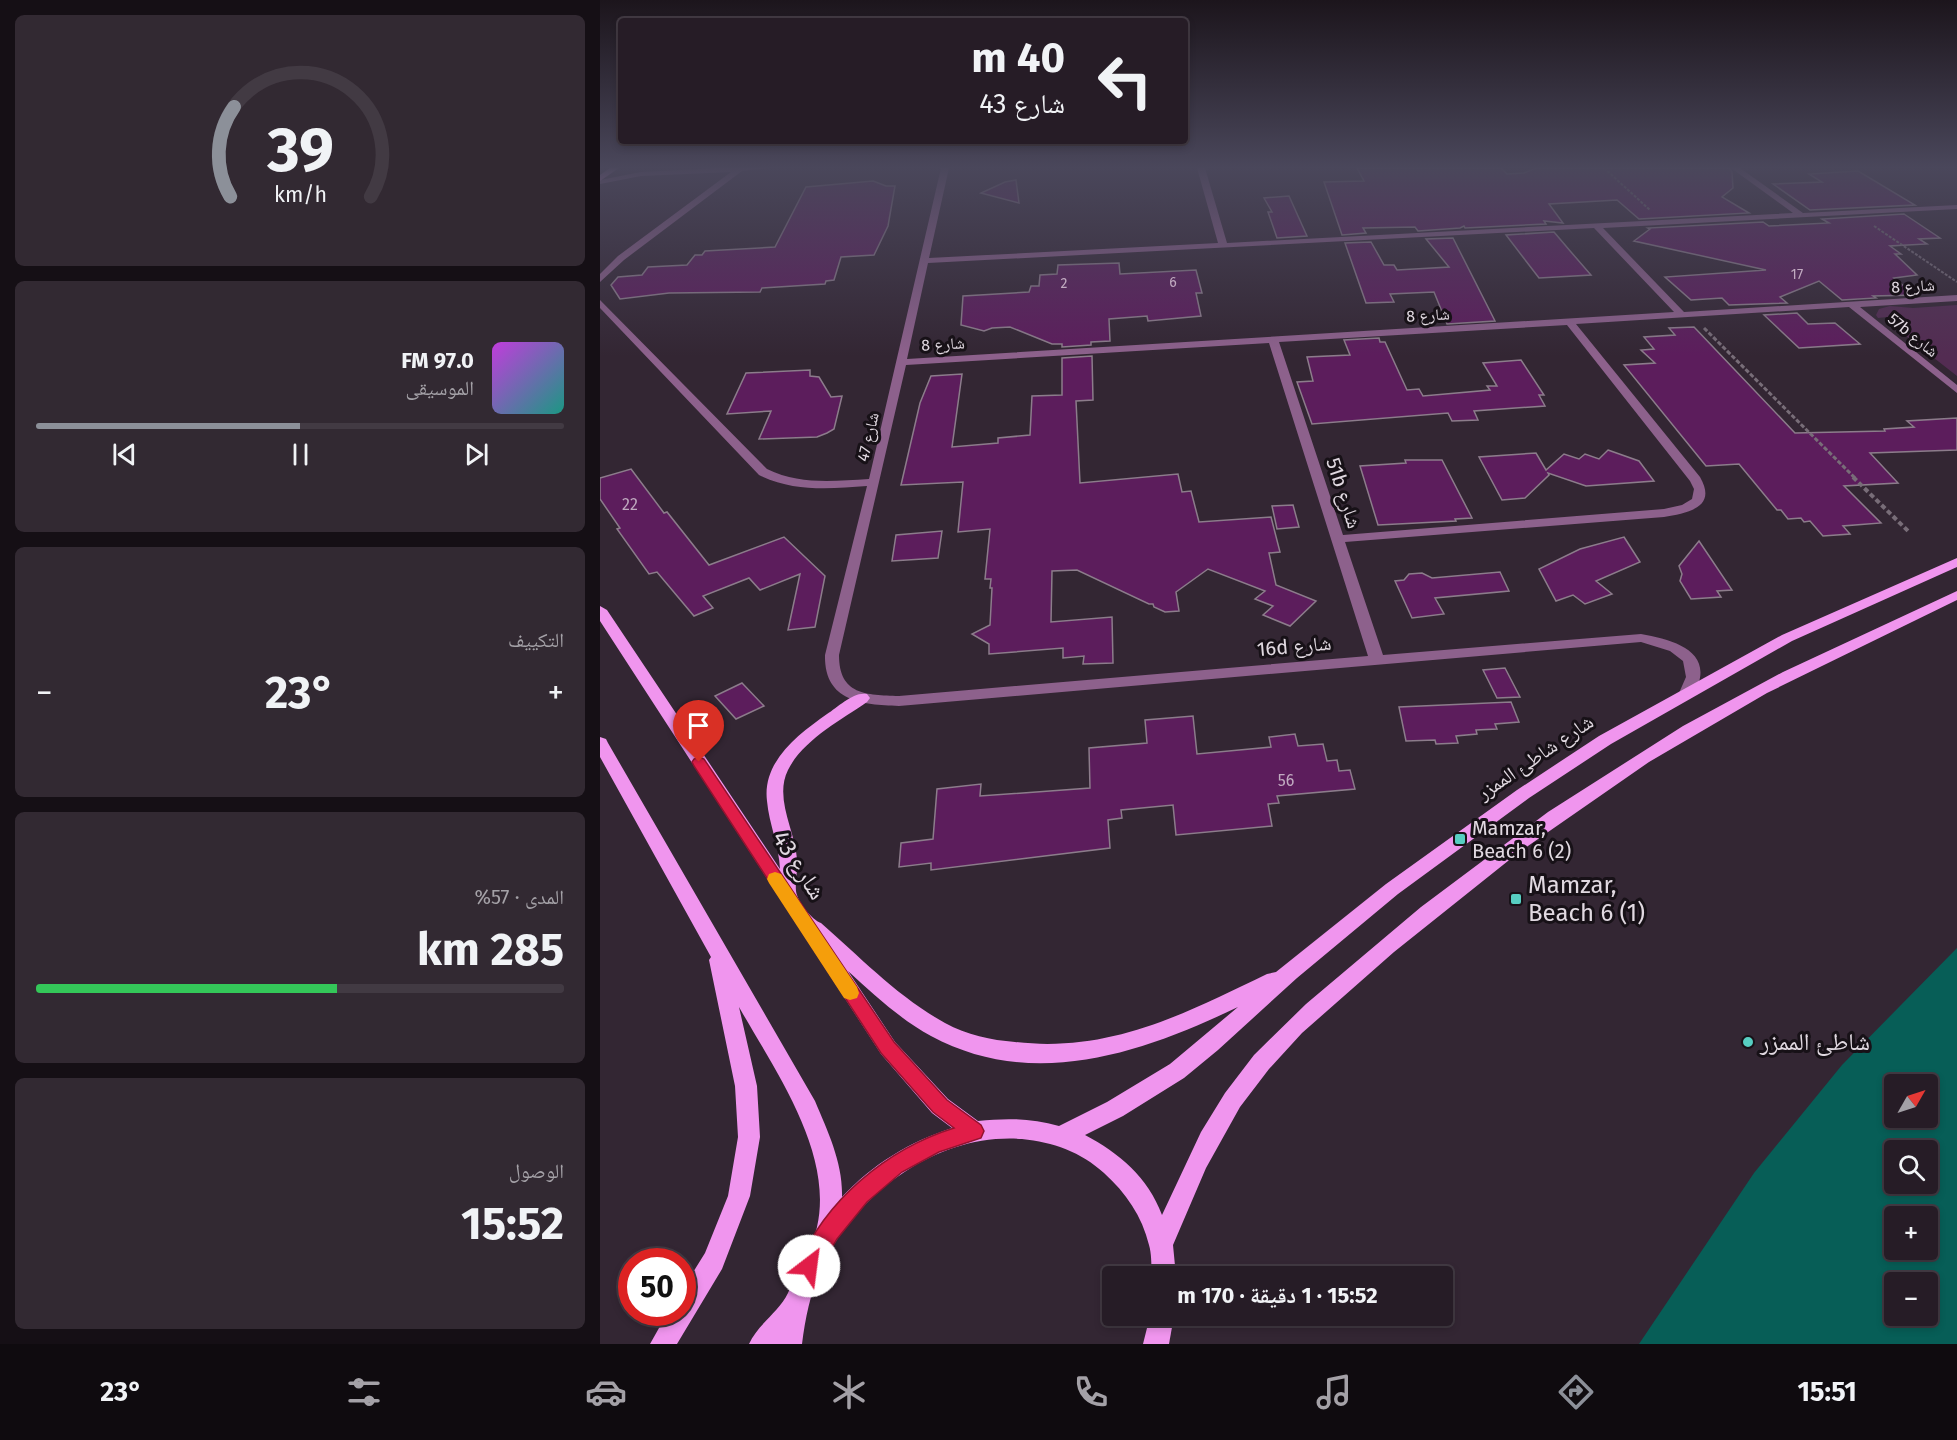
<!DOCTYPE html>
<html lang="ar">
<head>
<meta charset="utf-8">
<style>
	:root { --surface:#261c26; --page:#322932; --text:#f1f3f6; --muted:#a4a1a7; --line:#423a43; --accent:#8c9099 }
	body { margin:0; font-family:"Fira Sans","Noto Naskh Arabic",sans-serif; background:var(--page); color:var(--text); direction:rtl; height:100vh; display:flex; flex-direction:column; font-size:22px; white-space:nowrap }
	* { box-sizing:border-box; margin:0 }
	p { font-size:20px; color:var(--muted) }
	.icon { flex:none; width:33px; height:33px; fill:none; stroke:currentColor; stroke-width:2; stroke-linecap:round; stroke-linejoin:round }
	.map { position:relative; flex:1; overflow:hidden; direction:ltr }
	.sheet { display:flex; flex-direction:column; gap:15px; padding:15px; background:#150f15; width:600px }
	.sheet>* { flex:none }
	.guide { position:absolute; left:18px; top:18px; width:570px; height:126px; border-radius:6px; box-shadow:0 3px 9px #0003,0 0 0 2px var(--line); direction:rtl; background:#261c26; color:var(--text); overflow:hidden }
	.needle { width:39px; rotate:51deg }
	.tools { position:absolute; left:1284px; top:1074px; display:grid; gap:12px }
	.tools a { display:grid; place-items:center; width:54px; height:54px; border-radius:6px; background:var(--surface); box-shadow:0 3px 9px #0003,0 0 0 2px var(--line); font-size:30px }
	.speed { position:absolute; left:18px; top:1248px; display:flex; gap:12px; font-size:30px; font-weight:700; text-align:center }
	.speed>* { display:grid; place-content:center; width:78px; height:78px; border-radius:50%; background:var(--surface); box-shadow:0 3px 9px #0003,0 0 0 2px var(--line); line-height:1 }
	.speed .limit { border:9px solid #d22; background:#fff; color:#111 }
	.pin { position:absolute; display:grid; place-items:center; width:51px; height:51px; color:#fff; margin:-62px -26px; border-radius:50% 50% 50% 0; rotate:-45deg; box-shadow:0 0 6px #0007 }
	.pin .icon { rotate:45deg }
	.me { position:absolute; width:66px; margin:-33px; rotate:30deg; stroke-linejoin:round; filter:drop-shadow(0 0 4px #0008) }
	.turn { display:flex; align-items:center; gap:21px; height:126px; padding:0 24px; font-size:27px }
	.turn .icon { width:78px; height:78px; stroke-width:2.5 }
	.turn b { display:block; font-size:42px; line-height:51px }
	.big { font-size:45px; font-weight:700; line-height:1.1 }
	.sheet .card { flex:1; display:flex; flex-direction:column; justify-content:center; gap:9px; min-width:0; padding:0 21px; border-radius:9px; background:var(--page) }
	.sheet .dial { align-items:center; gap:0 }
	.dial svg { height:156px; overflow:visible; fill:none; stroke:var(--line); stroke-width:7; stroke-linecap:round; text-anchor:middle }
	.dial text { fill:var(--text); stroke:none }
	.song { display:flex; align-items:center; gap:18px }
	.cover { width:72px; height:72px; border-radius:9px; background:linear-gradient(135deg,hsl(290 70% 55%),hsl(170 70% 35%)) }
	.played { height:6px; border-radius:3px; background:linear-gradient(90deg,var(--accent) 50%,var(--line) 50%) }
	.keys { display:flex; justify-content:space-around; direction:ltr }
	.heat { display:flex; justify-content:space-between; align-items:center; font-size:33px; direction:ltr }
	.charge { height:9px; border-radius:4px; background:linear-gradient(90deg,#34c759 57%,var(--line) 0) }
	.trip { position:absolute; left:502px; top:1266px; width:351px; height:60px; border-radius:6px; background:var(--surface); box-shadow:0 3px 9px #0003,0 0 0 2px var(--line); font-weight:700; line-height:60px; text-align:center; direction:rtl }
	.tab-bar { display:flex; height:96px; justify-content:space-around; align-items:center; background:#0f0b0f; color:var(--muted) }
	.tab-bar .icon { width:42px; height:42px }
	.tab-bar .active { color:var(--accent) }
	.tab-bar b { font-size:27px; color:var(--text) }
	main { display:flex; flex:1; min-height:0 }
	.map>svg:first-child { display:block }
</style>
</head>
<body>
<main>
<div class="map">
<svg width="1357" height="1344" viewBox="0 0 1357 1344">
	<rect width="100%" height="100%" fill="#332633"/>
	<path fill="#532c52" d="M 1357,305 L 1357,376 L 1297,329 L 1301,328 L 1287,317 L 1278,318 L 1276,315 L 1279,309 L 1290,306 L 1313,308 Z"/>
	<path fill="#075e57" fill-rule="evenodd" d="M 1357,948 L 1357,1344 L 1039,1344 L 1154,1173 L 1242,1065 ZM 1294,1084 L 1328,1084 L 1328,1118 L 1294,1118 ZM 1294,1150 L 1328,1150 L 1328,1184 L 1294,1184 ZM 1294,1216 L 1328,1216 L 1328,1250 L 1294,1250 ZM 1294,1282 L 1328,1282 L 1328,1316 L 1294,1316 Z"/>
	<g fill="#5c1d5c" stroke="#8c7c8b" stroke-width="1.5">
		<path d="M 757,168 L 901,168 L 907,174 L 924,173 L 936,168 L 1129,168 L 1132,172 L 1133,188 L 1122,197 L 1149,213 L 1039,219 L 1017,200 L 949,204 L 963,223 L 944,221 L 946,224 L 865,228 L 864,226 L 860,228 L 818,231 L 815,227 L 763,228 L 766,233 L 742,235 L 724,182 L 764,181 Z"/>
		<path d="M 1258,171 L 1315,205 L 1210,210 L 1173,184 L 1222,182 L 1209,174 Z"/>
		<path d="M 416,180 L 419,203 L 381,193 L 405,182 Z"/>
		<path d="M 273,181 L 286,186 L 295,186 L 288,226 L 274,255 L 241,257 L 234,280 L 226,281 L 225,284 L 162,288 L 160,292 L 69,293 L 20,299 L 11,285 L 18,277 L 42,275 L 48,267 L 87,265 L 95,255 L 102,255 L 105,251 L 175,247 L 206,187 Z"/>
		<path d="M 689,196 L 707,236 L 677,238 L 668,212 L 672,212 L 664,198 Z"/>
		<path d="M 1304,214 L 1340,238 L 1319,239 L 1327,244 L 1290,246 L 1301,254 L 1295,254 L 1317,275 L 1294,278 L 1315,295 L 1273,296 L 1276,298 L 1242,300 L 1219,281 L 1180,297 L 1187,303 L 1129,305 L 1122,298 L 1091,300 L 1065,277 L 1166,270 L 1034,241 L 1050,229 L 1048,228 L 1163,222 L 1169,226 L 1229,223 L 1222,219 Z"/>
		<path d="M 954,232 L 971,252 L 991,275 L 939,278 L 906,235 Z"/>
		<path d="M 853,238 L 895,321 L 847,324 L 834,292 L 790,294 L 794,302 L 766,303 L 745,243 L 771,242 L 784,265 L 794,265 L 797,270 L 849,267 L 826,239 Z"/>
		<path d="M 519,263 L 520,274 L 596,270 L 602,293 L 596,293 L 601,316 L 548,321 L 547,316 L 509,319 L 510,341 L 491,342 L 491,345 L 462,347 L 462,344 L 452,344 L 410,327 L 392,328 L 384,331 L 361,325 L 363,296 L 429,292 L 431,286 L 439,286 L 440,275 L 457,274 L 458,265 Z"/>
		<path d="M 1197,313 L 1208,324 L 1235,323 L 1260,344 L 1199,348 L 1164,315 Z"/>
		<path d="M 1094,327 L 1195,433 L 1285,431 L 1284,429 L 1314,427 L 1307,421 L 1357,418 L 1357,450 L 1270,453 L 1298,483 L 1244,486 L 1281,523 L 1243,526 L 1250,534 L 1223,536 L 1210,521 L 1204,522 L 1201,518 L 1188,519 L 1181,510 L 1177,510 L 1139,464 L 1106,466 L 1024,365 L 1055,363 L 1041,350 L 1054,349 L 1044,337 L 1075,335 L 1069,328 Z"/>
		<path d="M 779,338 L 780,342 L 785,342 L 807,390 L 819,389 L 823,396 L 890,390 L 887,386 L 897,386 L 883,363 L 921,360 L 944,395 L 939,395 L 945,406 L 874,411 L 878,420 L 852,421 L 848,413 L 712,424 L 697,382 L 713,381 L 707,357 L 750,355 L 744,340 Z"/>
		<path d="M 492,356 L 493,400 L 476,401 L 480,483 L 578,474 L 582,492 L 591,491 L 599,522 L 671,517 L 680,552 L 669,553 L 676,585 L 716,601 L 690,626 L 663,615 L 673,606 L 655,599 L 665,591 L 608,569 L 576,592 L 579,611 L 565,612 L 554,607 L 553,604 L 549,604 L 477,570 L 452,571 L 451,622 L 512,617 L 513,663 L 483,664 L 484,656 L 463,658 L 463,648 L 389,654 L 389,644 L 372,634 L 390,625 L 392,588 L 390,588 L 391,579 L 385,579 L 390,529 L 358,532 L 363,482 L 301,485 L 320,403 L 331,376 L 362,374 L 352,447 L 398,443 L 398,438 L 430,435 L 432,396 L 462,395 L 462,358 Z"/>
		<path d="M 210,370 L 210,376 L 219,377 L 231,397 L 242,396 L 234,429 L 227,433 L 217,437 L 159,439 L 171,411 L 127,414 L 146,373 Z"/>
		<path d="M 1008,450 L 1039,461 L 1054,481 L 986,486 L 948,473 L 949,475 L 925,498 L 902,500 L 879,457 L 936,453 L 946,470 L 964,454 L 979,459 L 985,454 L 999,459 Z"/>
		<path d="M 805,460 L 842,460 L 872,518 L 855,519 L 856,521 L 778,525 L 760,466 L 806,463 Z"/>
		<path d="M 31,469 L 64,513 L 67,512 L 109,565 L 184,537 L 225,576 L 215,627 L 188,630 L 200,574 L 160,590 L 149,578 L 103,596 L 113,608 L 94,616 L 57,572 L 49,574 L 17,529 L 20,528 L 0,499 L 0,478 Z"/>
		<path d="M 693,505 L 699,527 L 677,529 L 672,506 Z"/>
		<path d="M 342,531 L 338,558 L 292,561 L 296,535 Z"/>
		<path d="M 1024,537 L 1040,562 L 996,581 L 1012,594 L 985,604 L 973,595 L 956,601 L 939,569 L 980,549 Z"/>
		<path d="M 1099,541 L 1132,590 L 1117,591 L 1121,597 L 1091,599 L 1080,581 L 1082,574 L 1079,566 Z"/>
		<path d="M 900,572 L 909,591 L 835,598 L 844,614 L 812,618 L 795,581 L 804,580 L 809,574 L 822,573 L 832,578 Z"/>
		<path d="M 905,668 L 920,697 L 897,698 L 883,670 Z"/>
		<path d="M 142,683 L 164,706 L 136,719 L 115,696 Z"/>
		<path d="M 911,702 L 919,722 L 895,724 L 897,729 L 876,730 L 877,734 L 856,736 L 858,743 L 836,744 L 835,740 L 806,741 L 799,707 Z"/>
		<path d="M 593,716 L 597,754 L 671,747 L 669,737 L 695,734 L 698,746 L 723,744 L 727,761 L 737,760 L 739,771 L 750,770 L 755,789 L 677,796 L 679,803 L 668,804 L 672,826 L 576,835 L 573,805 L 521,810 L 522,818 L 508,820 L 510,848 L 331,870 L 331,863 L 299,867 L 301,843 L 333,839 L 337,789 L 381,784 L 380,796 L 490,788 L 489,748 L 547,743 L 545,720 Z"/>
	</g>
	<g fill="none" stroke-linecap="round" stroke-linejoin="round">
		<g stroke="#786d78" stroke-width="2" stroke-dasharray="3 1.5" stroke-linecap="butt">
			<path d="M 1004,168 L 1050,210"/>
			<path d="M 1274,226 L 1357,282"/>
		</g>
		<path stroke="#786d78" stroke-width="3" stroke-dasharray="4.5 2" stroke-linecap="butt" d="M 1104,328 L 1255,478"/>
		<path stroke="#786d78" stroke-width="4" stroke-dasharray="5 3" stroke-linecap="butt" d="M 1253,477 L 1308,531"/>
		<g fill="#8d618c" fill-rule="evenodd">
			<path d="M 119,168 L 169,168 L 142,171 L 24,260 L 0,282 L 0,274 L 18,256 L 131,172 L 41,176 L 0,184 L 0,180 L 41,172 Z"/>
			<path d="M 341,168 L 349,168 L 329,258 L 618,243 L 597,168 L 605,168 L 627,243 L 1193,213 L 1131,168 L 1140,168 L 1203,213 L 1357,205 L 1357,209 L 1003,228 L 1084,312 L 1357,295 L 1357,301 L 1260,307 L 1357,385 L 1357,393 L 1249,307 L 976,324 L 1100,477 C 1118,508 1087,513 1064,517 L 745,542 L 783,655 L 1041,634 C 1076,640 1119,653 1092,697 L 1087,698 L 1079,693 L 1086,677 L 1083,661 L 1070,651 L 1041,642 L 299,706 C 261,705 224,701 225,655 L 267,486 C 229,489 194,492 159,475 L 0,308 L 0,300 L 167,469 C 200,485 233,481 269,479 ZM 994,228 L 1074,312 L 307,359 L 328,263 ZM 967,325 L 1090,481 L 1094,489 L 1092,499 L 1082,505 L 1064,509 L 743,535 L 679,342 ZM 669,343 L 768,656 L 299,696 C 266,695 239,695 239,655 L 306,365 Z"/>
		</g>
		<g fill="#f095ee" fill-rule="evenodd">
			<path d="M 10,168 L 19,168 L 0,181 L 0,175 Z"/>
			<path d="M 1357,558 L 1357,567 L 1192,641 L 1011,744 L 929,798 L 798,894 L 697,978 L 618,1050 L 584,1078 L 523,1116 L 485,1135 C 519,1153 548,1177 562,1215 L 601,1132 L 625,1093 L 654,1055 L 706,1004 L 821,907 L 948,812 L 1083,726 L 1183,672 L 1357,591 L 1357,600 L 1167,693 L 1049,762 L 918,853 L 794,952 L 702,1033 L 669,1069 L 640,1107 L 606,1168 L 573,1245 L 576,1276 L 552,1276 C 551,1266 552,1255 549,1245 C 542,1216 526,1193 504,1173 C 481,1152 453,1142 422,1139 C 342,1133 267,1186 229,1253 C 213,1281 206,1312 202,1344 L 149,1344 C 158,1324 179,1312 188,1293 C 194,1280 198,1264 204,1251 C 208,1243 216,1234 217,1227 C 234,1152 174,1069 139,1007 L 157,1086 L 160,1137 L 150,1196 L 122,1269 L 77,1344 L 50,1344 L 68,1312 L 82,1312 L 82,1290 L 105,1253 L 128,1196 L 138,1137 L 135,1086 L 109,960 L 111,957 L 0,757 L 0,737 L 6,739 L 8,743 L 215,1101 C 228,1132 243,1163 242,1197 C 273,1164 309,1142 352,1128 L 332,1113 L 281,1054 L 0,621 L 0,606 L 7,610 L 180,869 C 179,845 169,824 167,801 C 162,761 199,734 227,714 C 238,707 254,691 267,694 L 270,698 L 267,702 C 241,720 203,740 188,770 C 174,798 195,830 197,859 C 198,870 195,881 196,891 C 197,901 212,920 221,923 C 261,958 298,997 345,1023 C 367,1035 391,1040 415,1042 C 510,1053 584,1014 667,974 L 676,972 L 786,884 L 917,790 L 999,736 L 1182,635 ZM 248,971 C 274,995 300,1019 331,1036 C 433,1091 542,1053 638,1007 L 570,1064 L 507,1102 L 459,1126 C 431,1118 406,1118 378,1121 L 348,1099 L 295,1042 Z"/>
			<path d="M 550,1316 L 574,1316 L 569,1344 L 543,1344 Z"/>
		</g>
	</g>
	<linearGradient id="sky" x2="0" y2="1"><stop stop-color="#1c151c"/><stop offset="0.47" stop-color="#4a475b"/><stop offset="1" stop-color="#4a475b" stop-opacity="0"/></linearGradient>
	<rect width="1357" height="356" fill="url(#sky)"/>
	<path fill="#e11d48" stroke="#92132f" stroke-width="1.5" d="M 99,757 L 104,759 L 294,1042 L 347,1100 L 381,1125 L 384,1131 L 381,1138 L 339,1152 L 302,1172 L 267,1202 L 237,1239 L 217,1274 L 209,1277 L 201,1274 L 198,1266 C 225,1200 287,1149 354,1128 L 333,1112 L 281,1053 L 94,766 L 92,762 L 94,759 Z"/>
	<path fill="#f59e0b" d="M 175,872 L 181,874 L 257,987 L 259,993 L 257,998 L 250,1000 L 244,998 L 169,883 L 167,879 L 169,874 Z"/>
	<g fill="#57cec2" stroke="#171117" stroke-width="2">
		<rect x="854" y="833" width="12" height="12" rx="3"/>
		<rect x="910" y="893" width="12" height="12" rx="3"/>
		<circle cx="1148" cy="1042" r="6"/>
	</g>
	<g text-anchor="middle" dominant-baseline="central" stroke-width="6" stroke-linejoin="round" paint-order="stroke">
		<g font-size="14" fill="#c0aac0">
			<text x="1197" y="274">17</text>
			<text x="573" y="282">6</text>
			<text x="464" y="283">2</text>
		</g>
		<g font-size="16" fill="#e1d9e1" stroke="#171117">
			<text transform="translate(1313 286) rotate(-3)">شارع 8</text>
			<text transform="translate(828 315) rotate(-3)">شارع 8</text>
			<text transform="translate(1313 335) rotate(39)">57b شارع</text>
			<text transform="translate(343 344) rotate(-3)">شارع 8</text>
			<text transform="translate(268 437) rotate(-77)">شارع 47</text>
		</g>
		<g font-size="16" fill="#c0aac0">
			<text x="30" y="504">22</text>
			<text x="686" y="780">56</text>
		</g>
		<g font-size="20" fill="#e1d9e1" stroke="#171117">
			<text transform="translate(744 493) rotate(72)">51b شارع</text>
			<text transform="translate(694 646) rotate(-5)">16d شارع</text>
			<text transform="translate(935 757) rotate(-34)">شارع شاطئ الممزر</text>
		</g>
		<g font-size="20" fill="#e1d9e1" stroke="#171117" text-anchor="start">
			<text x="872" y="828">Mamzar,<tspan x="872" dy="23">Beach 6 (2)</tspan></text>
		</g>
		<g font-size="24" fill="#e1d9e1" stroke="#171117">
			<text transform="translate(199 865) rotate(57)">شارع 43</text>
		</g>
		<g font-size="24" fill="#e1d9e1" stroke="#171117" text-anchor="start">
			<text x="928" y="885">Mamzar,<tspan x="928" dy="28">Beach 6 (1)</tspan></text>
			<text x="1160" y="1042">شاطئ الممزر</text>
		</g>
	</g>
</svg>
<div class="tools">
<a><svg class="needle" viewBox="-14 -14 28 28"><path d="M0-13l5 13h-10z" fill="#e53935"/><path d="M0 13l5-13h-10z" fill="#a4a1a7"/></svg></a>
<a><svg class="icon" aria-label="search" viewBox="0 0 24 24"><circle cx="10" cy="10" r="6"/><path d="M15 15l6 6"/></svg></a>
<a>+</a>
<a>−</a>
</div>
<div class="speed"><div class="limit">50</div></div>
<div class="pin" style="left:99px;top:762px;background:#d93025"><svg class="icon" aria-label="arrive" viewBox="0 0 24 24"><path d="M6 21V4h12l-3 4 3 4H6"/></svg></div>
<svg class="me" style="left:209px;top:1266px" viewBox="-20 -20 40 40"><circle r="19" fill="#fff"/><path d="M0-13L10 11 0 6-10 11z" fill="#e11d48"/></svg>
<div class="trip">15:52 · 1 دقيقة · 170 m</div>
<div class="guide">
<div class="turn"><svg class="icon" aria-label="left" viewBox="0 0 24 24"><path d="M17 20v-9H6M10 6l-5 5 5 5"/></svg><div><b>40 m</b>شارع 43</div></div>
</div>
</div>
<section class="sheet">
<div class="card dial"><svg viewBox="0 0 100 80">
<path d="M14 69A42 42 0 1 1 86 69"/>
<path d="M14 69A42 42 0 0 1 16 23" stroke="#8c9099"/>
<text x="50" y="56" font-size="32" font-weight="700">39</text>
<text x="50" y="72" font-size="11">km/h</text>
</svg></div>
<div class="card">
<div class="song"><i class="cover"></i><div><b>97.0 FM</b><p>الموسيقى</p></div></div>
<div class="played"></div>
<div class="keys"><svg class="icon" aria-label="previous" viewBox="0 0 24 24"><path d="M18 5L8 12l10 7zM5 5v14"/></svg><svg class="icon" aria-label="pause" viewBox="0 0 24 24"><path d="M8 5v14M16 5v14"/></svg><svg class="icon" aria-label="next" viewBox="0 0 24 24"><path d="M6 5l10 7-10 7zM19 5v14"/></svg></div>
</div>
<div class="card"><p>التكييف</p>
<div class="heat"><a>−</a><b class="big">23°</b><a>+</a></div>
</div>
<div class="card"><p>المدى · 57%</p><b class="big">285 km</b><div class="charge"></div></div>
<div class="card"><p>الوصول</p><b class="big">15:52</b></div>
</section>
</main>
<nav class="tab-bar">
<b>15:51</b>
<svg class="icon active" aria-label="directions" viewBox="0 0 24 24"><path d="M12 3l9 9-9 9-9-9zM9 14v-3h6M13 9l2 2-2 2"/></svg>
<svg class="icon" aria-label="music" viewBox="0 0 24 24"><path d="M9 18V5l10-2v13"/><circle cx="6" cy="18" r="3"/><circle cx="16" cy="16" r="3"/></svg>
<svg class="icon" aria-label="phone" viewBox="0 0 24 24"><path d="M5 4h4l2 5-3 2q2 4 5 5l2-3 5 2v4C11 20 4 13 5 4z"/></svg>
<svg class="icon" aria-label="climate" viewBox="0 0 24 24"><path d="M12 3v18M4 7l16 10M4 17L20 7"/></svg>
<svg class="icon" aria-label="car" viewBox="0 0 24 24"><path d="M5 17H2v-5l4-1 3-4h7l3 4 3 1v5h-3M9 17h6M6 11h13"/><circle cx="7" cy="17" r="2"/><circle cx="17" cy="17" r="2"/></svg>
<svg class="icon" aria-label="filters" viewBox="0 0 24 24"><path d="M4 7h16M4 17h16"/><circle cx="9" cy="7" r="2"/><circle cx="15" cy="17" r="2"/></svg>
<b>23°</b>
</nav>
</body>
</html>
